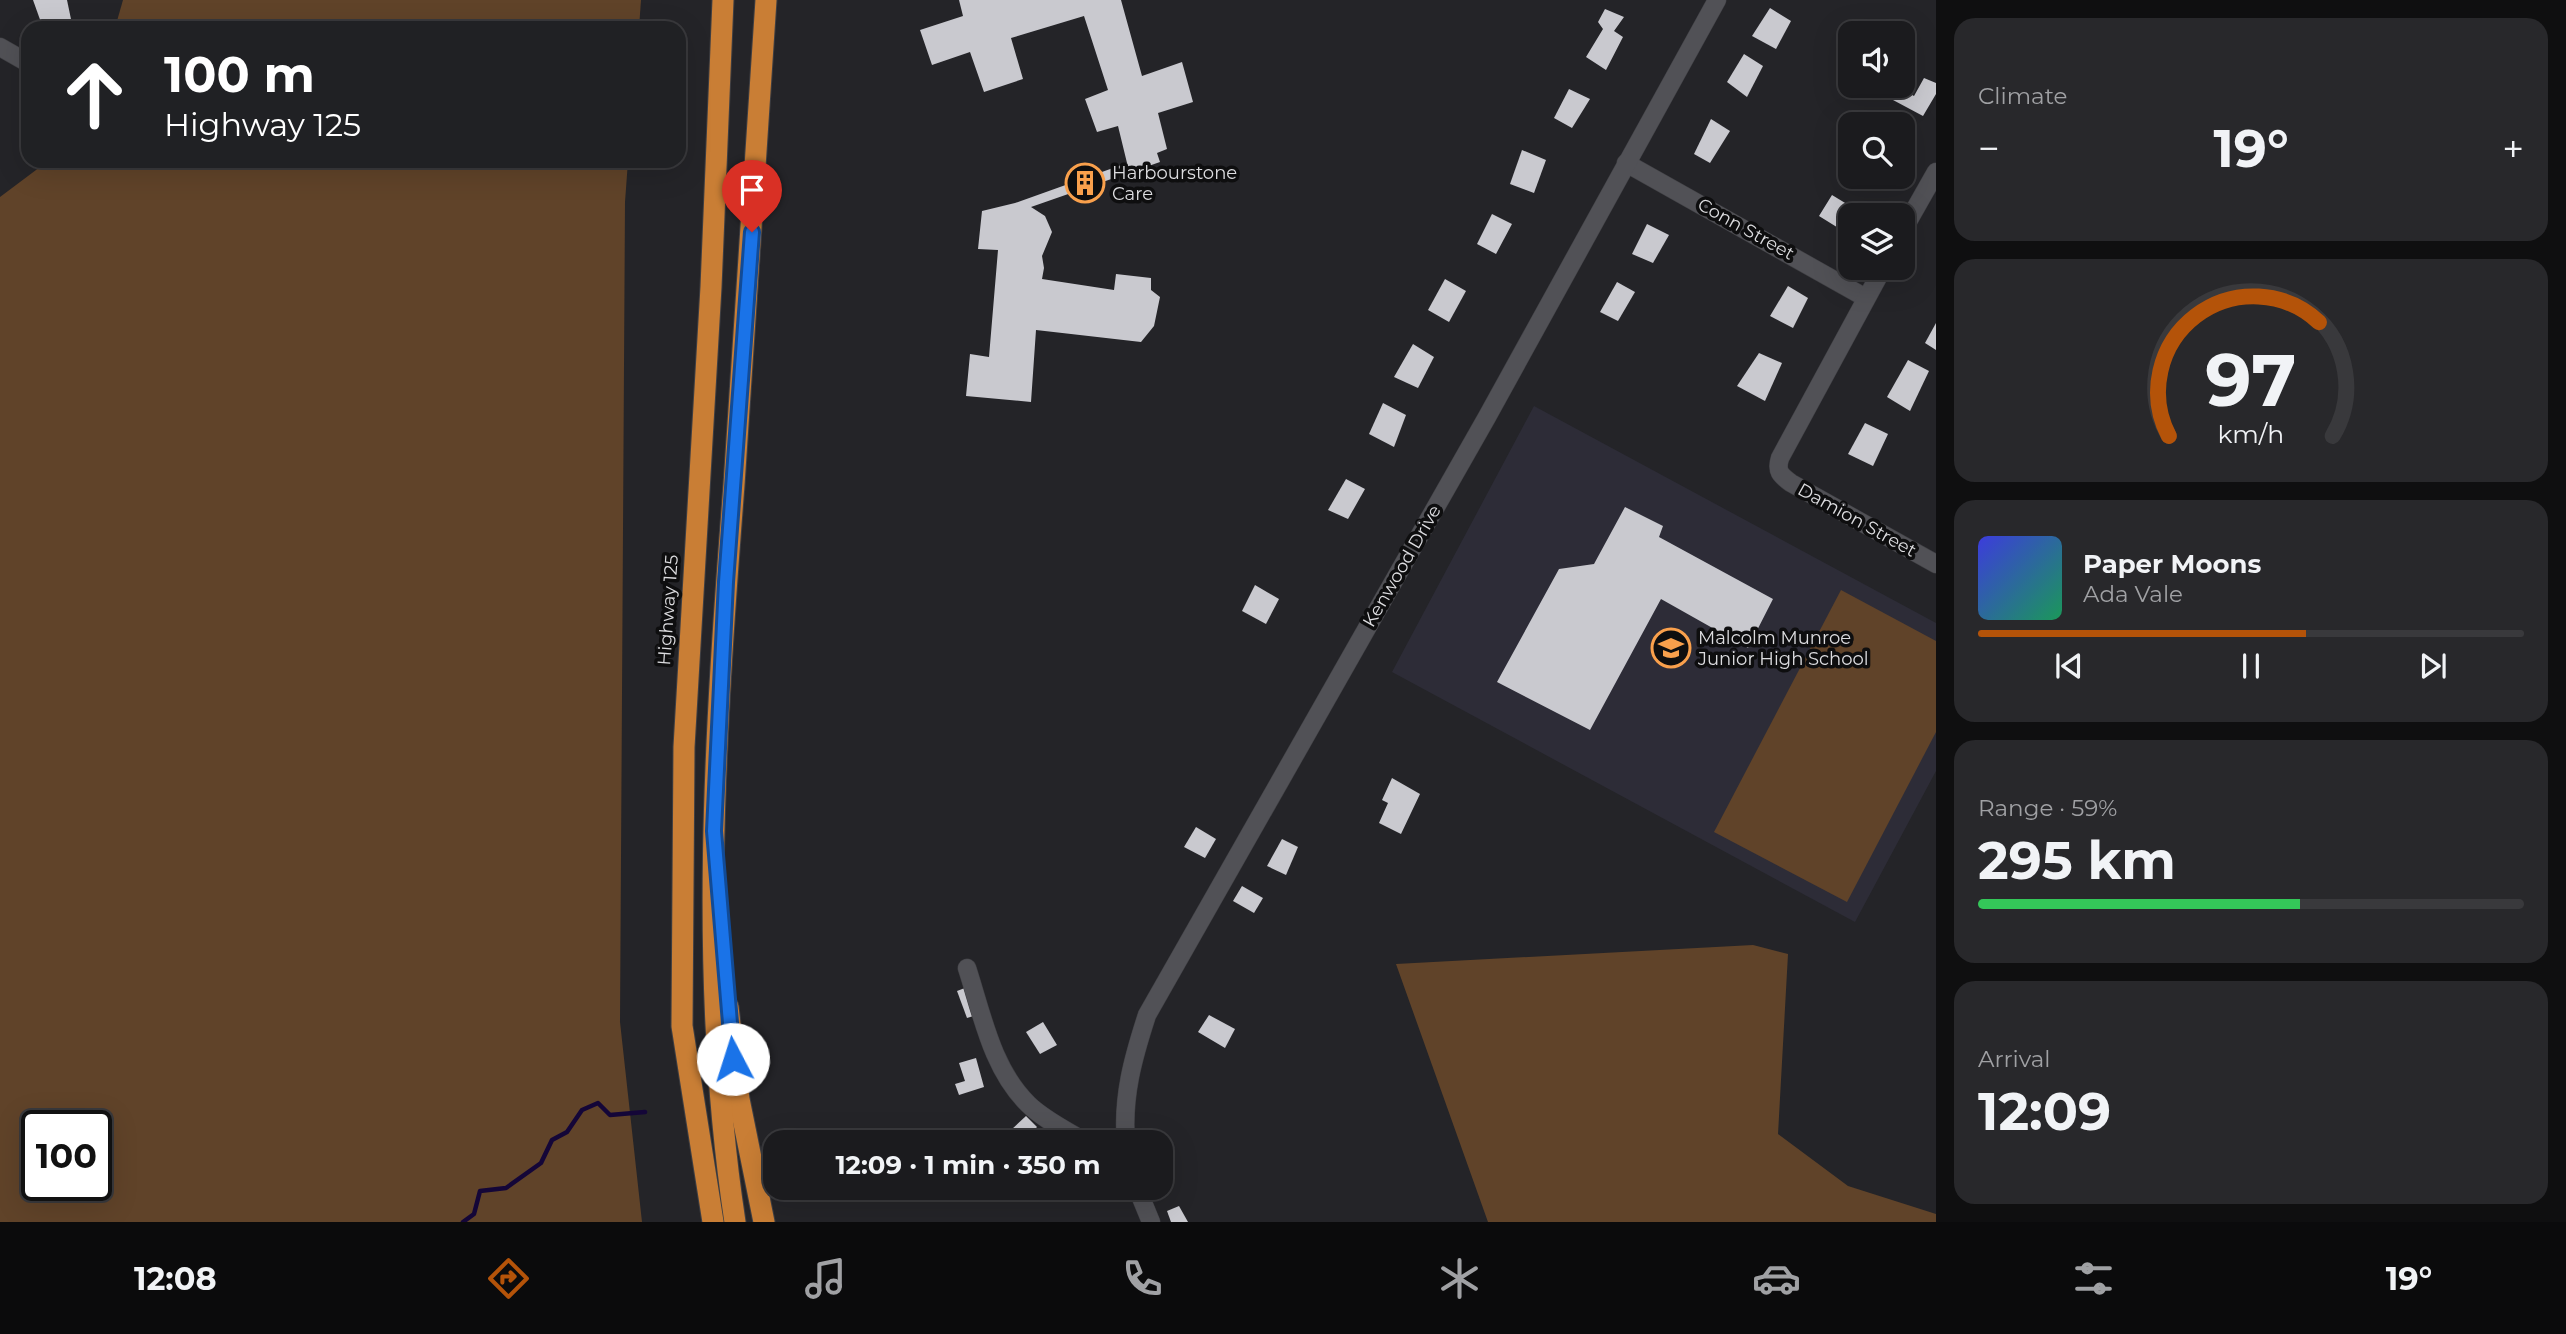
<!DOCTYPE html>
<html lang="en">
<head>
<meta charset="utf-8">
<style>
	:root { --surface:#1b1b1e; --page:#28282b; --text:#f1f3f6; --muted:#a0a1a4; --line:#39393c; --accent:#b45309 }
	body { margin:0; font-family:Montserrat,sans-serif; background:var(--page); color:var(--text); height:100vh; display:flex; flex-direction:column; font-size:26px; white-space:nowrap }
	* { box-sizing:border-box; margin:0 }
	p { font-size:23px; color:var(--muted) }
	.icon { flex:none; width:38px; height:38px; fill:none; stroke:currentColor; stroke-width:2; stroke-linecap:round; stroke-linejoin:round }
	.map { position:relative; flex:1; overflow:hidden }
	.sheet { display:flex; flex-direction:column; gap:18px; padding:18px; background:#0f0f10; width:630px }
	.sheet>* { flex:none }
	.guide { position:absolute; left:21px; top:21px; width:665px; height:147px; border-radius:21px; box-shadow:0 7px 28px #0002,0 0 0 2px var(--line); background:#202124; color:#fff; overflow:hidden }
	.tools { position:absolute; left:1838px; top:21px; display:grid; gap:14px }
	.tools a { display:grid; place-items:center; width:77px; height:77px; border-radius:14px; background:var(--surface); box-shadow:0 7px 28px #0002,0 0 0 2px var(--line); font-size:35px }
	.speed { position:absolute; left:21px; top:1110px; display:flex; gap:14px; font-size:35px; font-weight:700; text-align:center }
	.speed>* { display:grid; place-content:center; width:91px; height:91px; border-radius:50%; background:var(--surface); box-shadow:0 7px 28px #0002,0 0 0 2px var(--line); line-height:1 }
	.speed .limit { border:4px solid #111; border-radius:10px; background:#fff; color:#111 }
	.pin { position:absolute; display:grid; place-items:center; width:60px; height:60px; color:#fff; margin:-72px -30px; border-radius:50% 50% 50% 0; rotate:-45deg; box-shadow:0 0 7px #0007 }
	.pin .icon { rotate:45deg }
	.me { position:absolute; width:77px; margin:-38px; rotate:355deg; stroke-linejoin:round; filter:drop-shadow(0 0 5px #0008) }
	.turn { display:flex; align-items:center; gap:24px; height:147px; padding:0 28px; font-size:32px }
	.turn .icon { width:91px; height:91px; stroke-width:2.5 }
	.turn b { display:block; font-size:49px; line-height:60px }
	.big { font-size:52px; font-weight:700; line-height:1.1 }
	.sheet .card { flex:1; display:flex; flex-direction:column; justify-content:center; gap:10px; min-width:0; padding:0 24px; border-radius:21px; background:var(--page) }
	.sheet .dial { align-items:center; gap:0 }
	.dial svg { height:182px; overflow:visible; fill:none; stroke:var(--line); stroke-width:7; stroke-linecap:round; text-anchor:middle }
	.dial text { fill:var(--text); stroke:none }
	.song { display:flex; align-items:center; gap:21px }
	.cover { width:84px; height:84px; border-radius:10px; background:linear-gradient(135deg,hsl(240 70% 55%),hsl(150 70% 35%)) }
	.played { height:7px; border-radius:4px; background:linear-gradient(90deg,var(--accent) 60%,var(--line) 60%) }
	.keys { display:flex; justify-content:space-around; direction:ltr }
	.heat { display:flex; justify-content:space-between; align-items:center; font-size:38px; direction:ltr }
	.charge { height:10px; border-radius:5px; background:linear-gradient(90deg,#34c759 59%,var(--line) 0) }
	.trip { position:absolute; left:763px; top:1130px; width:410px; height:70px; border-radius:21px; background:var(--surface); box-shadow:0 7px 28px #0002,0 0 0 2px var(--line); font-weight:700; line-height:70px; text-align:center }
	.dock { display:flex; height:112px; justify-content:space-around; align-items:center; background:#0b0b0c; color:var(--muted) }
	.dock .icon { width:49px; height:49px }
	.dock .current { color:var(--accent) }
	.dock b { font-size:32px; color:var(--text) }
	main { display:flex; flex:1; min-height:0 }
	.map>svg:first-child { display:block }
</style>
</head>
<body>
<main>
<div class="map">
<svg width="1936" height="1222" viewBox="0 0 1936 1222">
	<rect width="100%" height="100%" fill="#242428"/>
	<path fill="#2d2c37" d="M 1534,406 L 1936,623 L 1936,771 L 1855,922 L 1392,672 Z"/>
	<g fill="#604329" fill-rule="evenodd">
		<path d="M 123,0 L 641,0 L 639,28 L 115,28 Z"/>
		<path d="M 48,161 L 628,161 L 625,202 L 620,1022 L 642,1222 L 0,1222 L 0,197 ZM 37,1125 L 96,1125 L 96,1185 L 37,1185 Z"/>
		<path d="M 1841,590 L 1936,641 L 1936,732 L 1847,902 L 1714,832 Z"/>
		<path d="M 1753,945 L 1788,954 L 1778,1134 L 1848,1186 L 1936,1214 L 1936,1222 L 1488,1222 L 1396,964 Z"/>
	</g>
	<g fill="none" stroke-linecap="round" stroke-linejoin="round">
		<path stroke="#140638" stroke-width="4.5" d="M 463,1222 L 474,1214 L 480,1191 L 506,1188 L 541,1163 L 552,1140 L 567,1132 L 582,1110 L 598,1103 L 610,1115 L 645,1112"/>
	</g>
	<g fill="#c9c9cf">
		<path d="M 33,0 L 67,0 L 72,24 L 57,28 L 43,28 Z"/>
		<path d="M 959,0 L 1121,0 L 1142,76 L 1182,62 L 1193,102 L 1158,113 L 1167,149 L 1157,153 L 1160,162 L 1031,207 L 1045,216 L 1052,232 L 1042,256 L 1044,268 L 1042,279 L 1114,290 L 1116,274 L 1151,278 L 1151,290 L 1160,297 L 1154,326 L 1141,342 L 1036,330 L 1031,402 L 966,396 L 970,354 L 989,357 L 998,250 L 978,249 L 982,211 L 1015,203 L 1127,163 L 1118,126 L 1097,132 L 1085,99 L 1108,90 L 1084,16 L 1011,38 L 1023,79 L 984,92 L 970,52 L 932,65 L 920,30 L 963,16 Z"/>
		<path d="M 1770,8 L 1791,21 L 1776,49 L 1752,36 Z"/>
		<path d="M 1605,9 L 1624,17 L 1614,31 L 1623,37 L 1606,70 L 1586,57 L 1603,29 L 1598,22 Z"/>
		<path d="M 1744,54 L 1763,66 L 1747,97 L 1727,82 Z"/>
		<path d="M 1924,78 L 1936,83 L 1936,94 L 1923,116 L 1893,100 L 1898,87 L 1914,96 Z"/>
		<path d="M 1569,89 L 1590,99 L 1572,128 L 1554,118 Z"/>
		<path d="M 1711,119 L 1730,131 L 1710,163 L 1694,154 Z"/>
		<path d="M 1522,150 L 1546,160 L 1534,193 L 1510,184 Z"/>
		<path d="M 1832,195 L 1860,212 L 1859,215 L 1850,215 L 1848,234 L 1819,216 Z"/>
		<path d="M 1492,214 L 1512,224 L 1496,254 L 1477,244 Z"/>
		<path d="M 1647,224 L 1669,235 L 1653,263 L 1632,254 Z"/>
		<path d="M 1445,279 L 1466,291 L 1449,322 L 1428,310 Z"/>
		<path d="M 1617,282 L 1635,292 L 1618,321 L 1600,312 Z"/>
		<path d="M 1788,286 L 1808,298 L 1793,328 L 1770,316 Z"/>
		<path d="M 1936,323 L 1936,350 L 1925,343 Z"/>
		<path d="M 1413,344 L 1434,357 L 1418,388 L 1394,377 Z"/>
		<path d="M 1759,353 L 1782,363 L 1765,401 L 1737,386 Z"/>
		<path d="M 1908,360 L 1929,371 L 1910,411 L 1887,397 Z"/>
		<path d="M 1383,403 L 1406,415 L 1394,447 L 1369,434 Z"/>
		<path d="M 1865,423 L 1888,434 L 1873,466 L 1848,454 Z"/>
		<path d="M 1346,479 L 1365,489 L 1348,519 L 1328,510 Z"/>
		<path d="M 1625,507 L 1663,526 L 1659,537 L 1773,599 L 1748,648 L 1661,599 L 1590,730 L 1497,682 L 1559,569 L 1594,564 Z"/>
		<path d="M 1255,585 L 1279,599 L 1266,624 L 1242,611 Z"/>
		<path d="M 1392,778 L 1420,794 L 1401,834 L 1379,823 L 1388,803 L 1382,800 Z"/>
		<path d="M 1196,827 L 1216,839 L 1205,858 L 1184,847 Z"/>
		<path d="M 1282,839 L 1298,847 L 1286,875 L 1267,866 Z"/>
		<path d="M 1242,886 L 1263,898 L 1254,913 L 1233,901 Z"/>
		<path d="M 970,986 L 980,1014 L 967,1018 L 957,991 Z"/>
		<path d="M 1209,1015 L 1235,1029 L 1225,1048 L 1198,1032 Z"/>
		<path d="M 1043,1022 L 1057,1045 L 1040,1054 L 1026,1032 Z"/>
		<path d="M 976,1058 L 984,1087 L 959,1095 L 955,1084 L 965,1081 L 959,1063 Z"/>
		<path d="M 1026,1116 L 1037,1127 L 1024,1141 L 1011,1130 Z"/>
		<path d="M 1179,1206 L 1188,1222 L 1171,1222 L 1167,1211 Z"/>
	</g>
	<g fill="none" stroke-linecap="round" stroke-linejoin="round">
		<defs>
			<g id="minor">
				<path d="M 0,47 L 28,63"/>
				<path d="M 1626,163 L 1866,298"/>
				<path d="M 1902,232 L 1936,172"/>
				<path d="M 1883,268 L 1780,458 C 1776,471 1780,475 1791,483 L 1936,564"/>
				<path d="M 967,968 C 982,1014 992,1069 1028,1104 C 1044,1120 1068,1131 1087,1143"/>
				<path d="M 1126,1143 C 1122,1097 1133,1058 1147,1015 L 1487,417 L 1717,0"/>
				<path d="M 1137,1188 L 1151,1222"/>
			</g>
			<g id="highway">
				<path d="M 728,1007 L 739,1099 L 764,1222"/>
				<path d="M 713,1222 L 682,1026 L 684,747 L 711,287 L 723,0"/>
				<path d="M 735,1222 C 698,978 715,730 734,485 C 745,323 755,162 766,0"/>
			</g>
		</defs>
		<use href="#minor" stroke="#3f3f43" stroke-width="19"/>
		<use href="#highway" stroke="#3f3f43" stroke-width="23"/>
		<use href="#minor" stroke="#515156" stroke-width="18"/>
		<use href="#highway" stroke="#c97e35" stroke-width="21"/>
	</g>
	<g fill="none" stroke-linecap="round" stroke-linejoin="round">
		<defs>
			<path id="route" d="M 733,1059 L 714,831 L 726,582 L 752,232"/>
		</defs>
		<use href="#route" stroke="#114b97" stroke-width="18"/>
		<use href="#route" stroke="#1a73e8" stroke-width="12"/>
	</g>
	<defs>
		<symbol id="building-ring" viewBox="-11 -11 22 22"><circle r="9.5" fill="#0e0e0f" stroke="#f9a04c" stroke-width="1.5"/><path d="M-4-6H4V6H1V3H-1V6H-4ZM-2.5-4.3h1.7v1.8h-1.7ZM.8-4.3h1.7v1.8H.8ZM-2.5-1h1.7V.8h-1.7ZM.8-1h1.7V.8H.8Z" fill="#f9a04c"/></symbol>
		<symbol id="school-ring" viewBox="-11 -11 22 22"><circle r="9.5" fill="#0e0e0f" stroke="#f9a04c" stroke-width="1.5"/><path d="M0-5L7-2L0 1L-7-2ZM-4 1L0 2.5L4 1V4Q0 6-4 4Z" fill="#f9a04c"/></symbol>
	</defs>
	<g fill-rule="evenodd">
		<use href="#building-ring" x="1063" y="161" width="44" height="44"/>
		<use href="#school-ring" x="1649" y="626" width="44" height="44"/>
	</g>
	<g text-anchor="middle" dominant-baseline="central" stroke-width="7" stroke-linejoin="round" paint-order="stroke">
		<g font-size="18" fill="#dddde0" stroke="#0e0e0f" text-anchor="start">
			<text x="1112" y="173">Harbourstone<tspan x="1112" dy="21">Care</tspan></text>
			<text x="1698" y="638">Malcolm Munroe<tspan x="1698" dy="21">Junior High School</tspan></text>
		</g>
		<g font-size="18" fill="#dddde0" stroke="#0e0e0f">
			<text transform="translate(1746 229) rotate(29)">Conn Street</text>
			<text transform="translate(1857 520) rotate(29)">Damion Street</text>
			<text transform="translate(1402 566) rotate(-60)">Kenwood Drive</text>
			<text transform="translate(668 610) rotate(-86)">Highway 125</text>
		</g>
	</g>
</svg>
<div class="tools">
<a><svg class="icon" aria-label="sound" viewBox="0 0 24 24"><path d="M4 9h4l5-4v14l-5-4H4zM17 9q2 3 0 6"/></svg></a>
<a><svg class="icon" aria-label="search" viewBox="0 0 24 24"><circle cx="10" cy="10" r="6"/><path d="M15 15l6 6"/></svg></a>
<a><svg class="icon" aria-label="layers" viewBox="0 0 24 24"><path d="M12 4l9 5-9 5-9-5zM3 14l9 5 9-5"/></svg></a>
</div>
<div class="speed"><div class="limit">100</div></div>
<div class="pin" style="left:752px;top:232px;background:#d93025"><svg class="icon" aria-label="arrive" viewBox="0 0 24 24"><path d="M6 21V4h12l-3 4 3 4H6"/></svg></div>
<svg class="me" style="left:733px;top:1059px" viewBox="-20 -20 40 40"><circle r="19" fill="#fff"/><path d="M0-13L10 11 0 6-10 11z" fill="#1a73e8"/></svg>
<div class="trip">12:09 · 1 min · 350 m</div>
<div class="guide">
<div class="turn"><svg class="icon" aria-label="ahead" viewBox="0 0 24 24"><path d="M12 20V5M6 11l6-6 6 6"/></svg><div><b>100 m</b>Highway 125</div></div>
</div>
</div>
<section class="sheet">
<div class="card"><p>Climate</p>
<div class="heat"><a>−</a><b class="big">19°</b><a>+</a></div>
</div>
<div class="card dial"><svg viewBox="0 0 100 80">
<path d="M14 69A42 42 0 1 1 86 69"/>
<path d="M14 69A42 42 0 0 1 80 19" stroke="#b45309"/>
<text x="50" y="56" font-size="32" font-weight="700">97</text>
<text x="50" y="72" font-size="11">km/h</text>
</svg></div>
<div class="card">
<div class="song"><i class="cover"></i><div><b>Paper Moons</b><p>Ada Vale</p></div></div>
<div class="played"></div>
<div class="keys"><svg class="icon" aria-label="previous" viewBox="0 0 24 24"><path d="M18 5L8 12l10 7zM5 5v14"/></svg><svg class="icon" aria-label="pause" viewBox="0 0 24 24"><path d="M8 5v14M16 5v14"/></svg><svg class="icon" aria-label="next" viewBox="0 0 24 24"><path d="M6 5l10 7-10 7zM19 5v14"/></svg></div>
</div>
<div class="card"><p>Range · 59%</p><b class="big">295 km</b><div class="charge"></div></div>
<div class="card"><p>Arrival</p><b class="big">12:09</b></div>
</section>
</main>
<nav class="dock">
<b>12:08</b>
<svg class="icon current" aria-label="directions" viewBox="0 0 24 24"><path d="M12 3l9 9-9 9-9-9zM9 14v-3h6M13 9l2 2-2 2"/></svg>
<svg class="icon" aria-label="music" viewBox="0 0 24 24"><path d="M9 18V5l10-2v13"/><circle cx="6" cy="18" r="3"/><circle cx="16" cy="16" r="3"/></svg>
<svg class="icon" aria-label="phone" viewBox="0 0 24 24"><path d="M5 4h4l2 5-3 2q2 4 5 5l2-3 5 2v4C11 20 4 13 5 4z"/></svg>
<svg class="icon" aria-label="climate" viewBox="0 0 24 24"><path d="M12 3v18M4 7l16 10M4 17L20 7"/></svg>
<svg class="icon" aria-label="car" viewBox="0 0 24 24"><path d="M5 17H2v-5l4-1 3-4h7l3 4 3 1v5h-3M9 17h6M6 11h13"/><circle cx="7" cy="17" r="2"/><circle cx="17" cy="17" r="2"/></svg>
<svg class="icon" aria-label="filters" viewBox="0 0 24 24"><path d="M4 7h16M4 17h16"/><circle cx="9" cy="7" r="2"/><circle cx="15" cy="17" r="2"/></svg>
<b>19°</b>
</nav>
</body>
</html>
